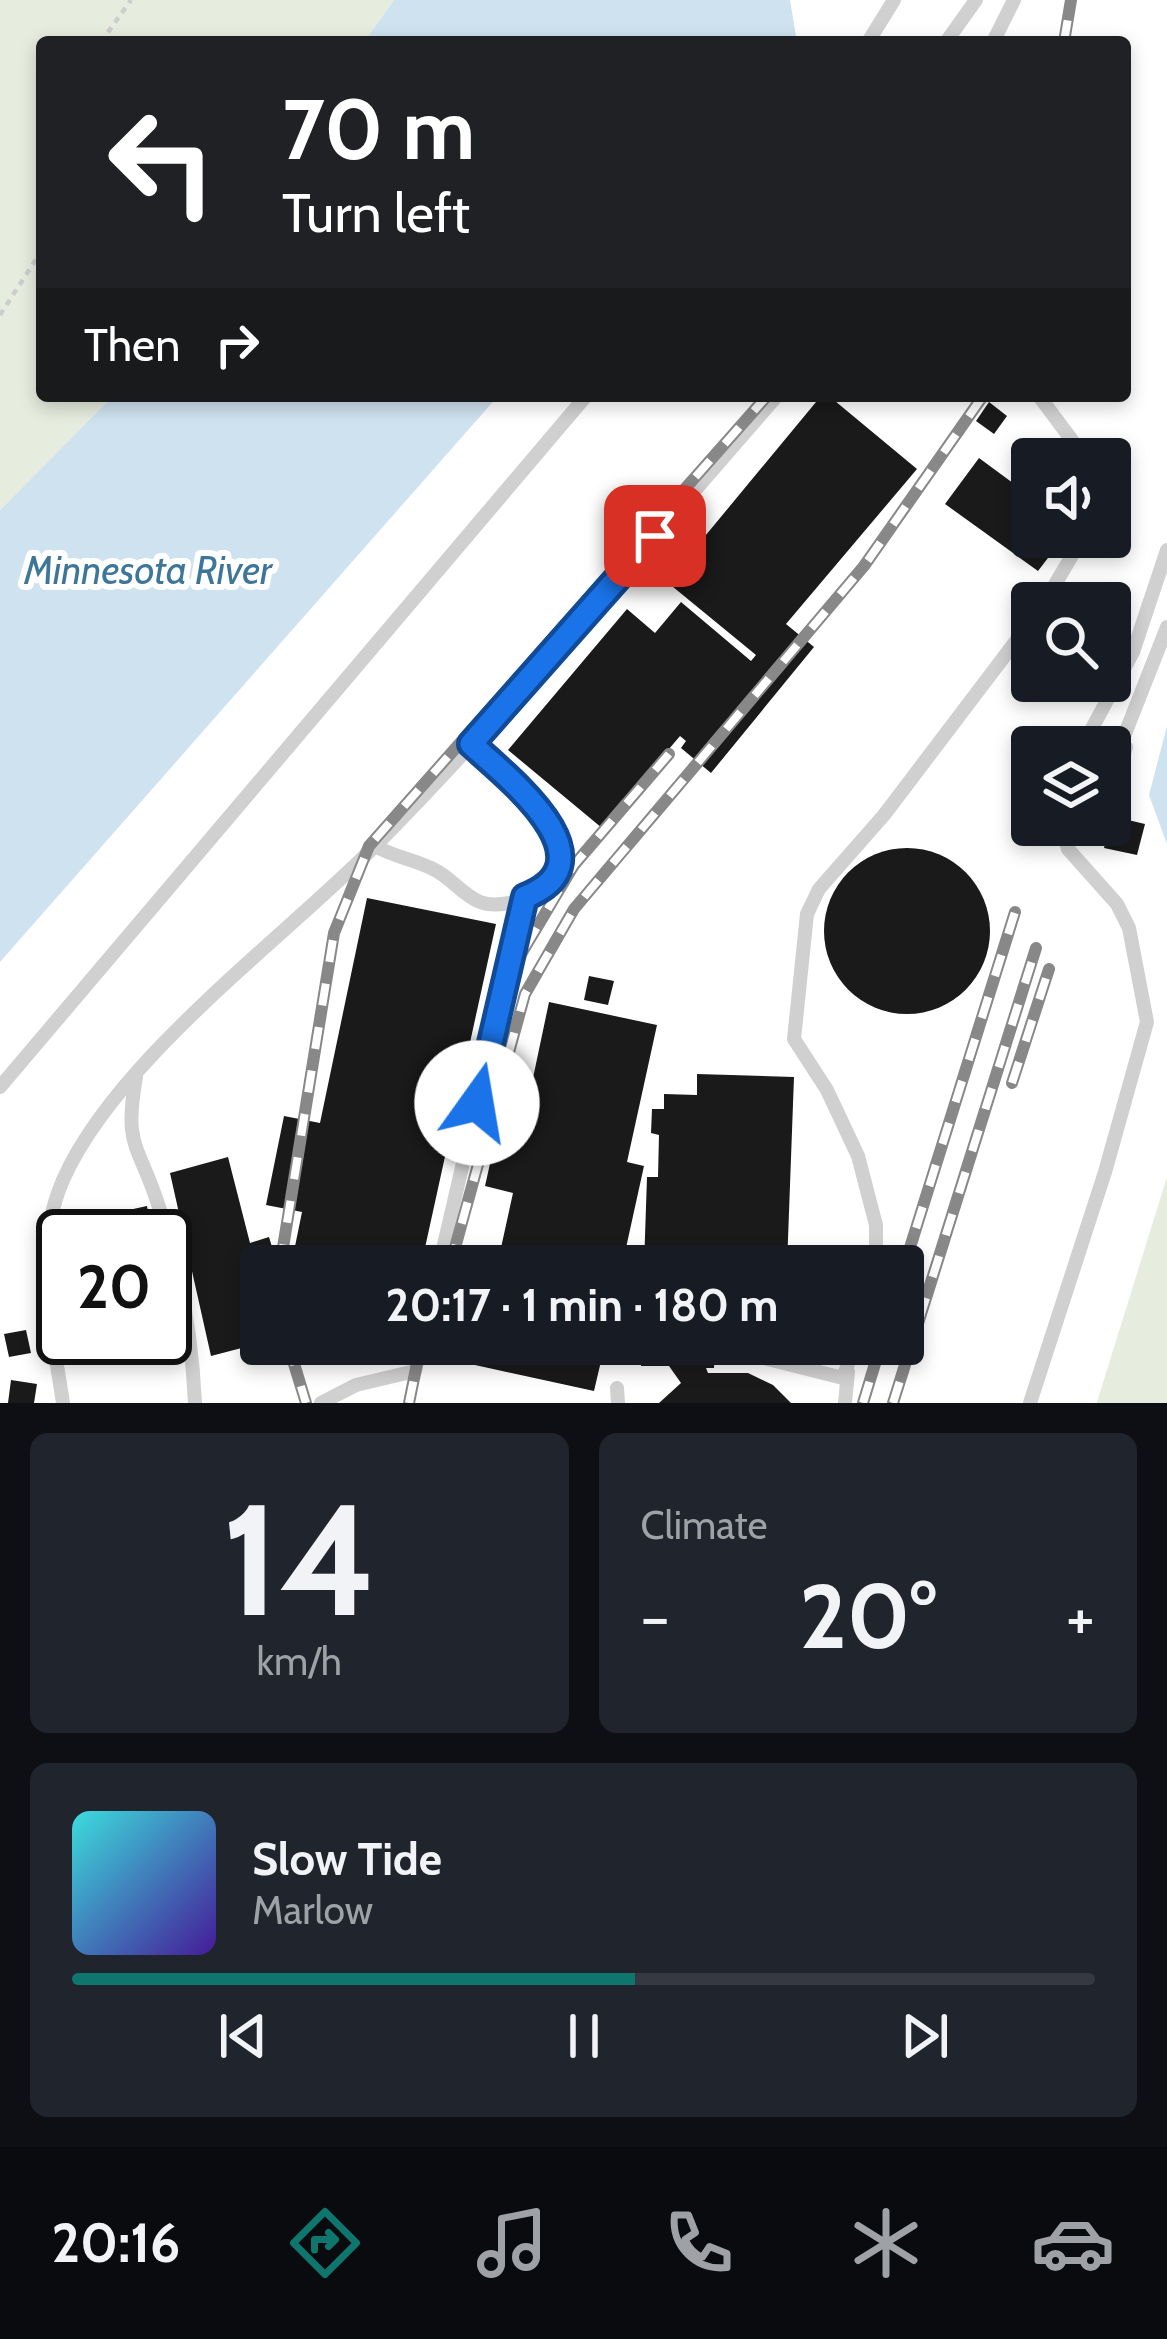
<!DOCTYPE html>
<html lang="en">
<head>
<meta charset="utf-8">
<style>
	:root { --surface:#171b24; --page:#20242c; --text:#f1f3f6; --muted:#9ea1a6; --line:#363941; --accent:#0f766e }
	body { margin:0; font-family:Cabin,sans-serif; background:var(--page); color:var(--text); height:100vh; display:flex; flex-direction:column; font-size:45px; white-space:nowrap }
	* { box-sizing:border-box; margin:0 }
	p { font-size:39px; color:var(--muted) }
	.icon { flex:none; width:66px; height:66px; fill:none; stroke:currentColor; stroke-width:2; stroke-linecap:round; stroke-linejoin:round }
	.map { position:relative; height:1403px; overflow:hidden }
	.panel { display:flex; flex-direction:column; gap:30px; padding:30px; background:#0d0f14; flex:1 }
	.panel>* { flex:none }
	.top-card { position:absolute; left:36px; top:36px; width:1095px; height:366px; border-radius:12px; box-shadow:0 6px 18px #0003; background:#202124; color:#fff; overflow:hidden }
	.buttons { position:absolute; left:1011px; top:438px; display:grid; gap:24px }
	.buttons a { display:grid; place-items:center; width:120px; height:120px; border-radius:12px; background:var(--surface); box-shadow:0 6px 18px #0003; font-size:60px }
	.speed { position:absolute; left:36px; top:1209px; display:flex; gap:24px; font-size:60px; font-weight:700; text-align:center }
	.speed>* { display:grid; place-content:center; width:156px; height:156px; border-radius:50%; background:var(--surface); box-shadow:0 6px 18px #0003; line-height:1 }
	.speed .limit { border:6px solid #111; border-radius:18px; background:#fff; color:#111 }
	.pin { position:absolute; display:grid; place-items:center; width:102px; height:102px; color:#fff; margin:-51px; border-radius:24px; box-shadow:0 6px 18px #0006 }
	.me { position:absolute; width:132px; margin:-66px; rotate:13deg; stroke-linejoin:round; filter:drop-shadow(0 0 9px #0008) }
	.turn { display:flex; align-items:center; gap:42px; height:252px; padding:0 48px; font-size:54px }
	.turn .icon { width:156px; height:156px; stroke-width:2.5 }
	.turn b { display:block; font-size:84px; line-height:102px }
	.then { display:flex; align-items:center; height:114px; padding:0 48px; background:#0003; gap:24px; font-size:45px }
	.big { font-size:90px; font-weight:700; line-height:1.1 }
	.panel .card { flex:1; display:flex; flex-direction:column; justify-content:center; gap:18px; min-width:0; padding:0 42px; border-radius:18px; background:var(--page) }
	.panel .dial { align-items:center; gap:0 }
	.dial b { font-size:156px; line-height:1 }
	.song { display:flex; align-items:center; gap:36px }
	.cover { width:144px; height:144px; border-radius:18px; background:linear-gradient(135deg,hsl(180 70% 55%),hsl(260 70% 35%)) }
	.played { height:12px; border-radius:6px; background:linear-gradient(90deg,var(--accent) 55%,var(--line) 55%) }
	.keys { display:flex; justify-content:space-around; direction:ltr }
	.heat { display:flex; justify-content:space-between; align-items:center; font-size:66px; direction:ltr }
	.panel .tiles { flex:1; display:grid; gap:30px; grid-template-columns:1fr 1fr }
	.card:last-child { grid-column:span 2 }
	.trip { position:absolute; left:240px; top:1245px; width:684px; height:120px; border-radius:12px; background:var(--surface); box-shadow:0 6px 18px #0003; font-weight:700; line-height:120px; text-align:center }
	.dock { display:flex; height:192px; justify-content:space-around; align-items:center; background:#090b0e; color:var(--muted) }
	.dock .icon { width:84px; height:84px }
	.dock .on { color:var(--accent) }
	.dock b { font-size:54px; color:var(--text) }
	.map>svg:first-child { display:block }
</style>
</head>
<body>
<div class="map">
<svg width="1167" height="1403" viewBox="0 0 1167 1403">
	<rect width="100%" height="100%" fill="#fff"/>
	<g fill="#e6ecde">
		<path d="M 0,0 L 394,0 L 364,42 L 42,42 L 42,396 L 113,396 L 0,510 Z"/>
		<path d="M 1167,1177 L 1167,1403 L 1097,1403 L 1097,1402 Z"/>
	</g>
	<g fill="#cee2ef">
		<path d="M 394,0 L 790,0 L 797,42 L 364,42 Z"/>
		<path d="M 113,396 L 498,396 L 0,962 L 0,510 Z"/>
		<path d="M 1167,726 L 1167,844 L 1149,795 Z"/>
	</g>
	<g fill="#1a1a1a">
		<path d="M 821,396 L 829,396 L 917,469 L 786,624 L 814,647 L 711,773 L 681,748 L 686,741 L 680,736 L 602,828 L 508,750 L 627,609 L 655,633 L 681,602 L 751,661 L 756,655 L 667,582 Z"/>
		<path d="M 989,402 L 1007,416 L 994,434 L 976,421 Z"/>
		<path d="M 979,458 L 1032,497 L 1032,537 L 1064,537 L 1038,571 L 945,504 Z"/>
		<path d="M 1111,816 L 1145,824 L 1137,855 L 1104,848 Z"/>
		<circle cx="907" cy="931" r="83"/>
		<path d="M 367,898 L 496,924 L 421,1266 L 291,1266 L 302,1212 L 266,1205 L 284,1116 L 320,1123 Z"/>
		<path d="M 589,976 L 614,981 L 608,1005 L 584,1000 Z"/>
		<path d="M 549,1002 L 657,1025 L 627,1162 L 644,1166 L 622,1266 L 497,1266 L 513,1193 L 485,1186 L 506,1092 L 529,1097 Z"/>
		<path d="M 697,1074 L 794,1077 L 787,1266 L 644,1266 L 647,1177 L 658,1177 L 659,1135 L 651,1133 L 652,1109 L 664,1109 L 664,1094 L 697,1095 Z"/>
		<path d="M 228,1157 L 250,1243 L 269,1237 L 275,1257 L 256,1262 L 261,1343 L 211,1356 L 170,1173 Z"/>
		<path d="M 147,1206 L 153,1236 L 105,1236 L 101,1216 Z"/>
		<path d="M 26,1330 L 31,1353 L 9,1357 L 4,1334 Z"/>
		<path d="M 356,1344 L 403,1344 L 401,1357 Z"/>
		<path d="M 480,1344 L 605,1344 L 594,1391 L 475,1365 Z"/>
		<path d="M 641,1344 L 715,1344 L 714,1368 L 706,1368 L 708,1373 L 748,1373 L 773,1385 L 791,1403 L 659,1403 L 681,1383 L 669,1366 L 641,1366 Z"/>
		<path d="M 11,1380 L 37,1384 L 34,1403 L 8,1403 Z"/>
	</g>
	<g fill="none" stroke-linecap="round" stroke-linejoin="round">
		<g stroke="#cdcdcd" stroke-width="4.5" stroke-dasharray="6 6" stroke-linecap="butt">
			<path d="M 101,42 L 131,0"/>
			<path d="M 0,315 L 42,250"/>
		</g>
		<g stroke="#d0d0d0" stroke-width="14">
			<path d="M 868,42 L 894,0"/>
			<path d="M 946,42 L 976,0"/>
			<path d="M 993,42 L 1014,0"/>
			<path d="M 1039,396 L 1086,459"/>
			<path d="M 1044,603 L 1083,537"/>
			<path d="M 1082,747 L 1133,652 L 1167,550"/>
			<path d="M 1110,772 L 1167,627"/>
			<path d="M 1110,807 L 1126,747"/>
			<path d="M 375,846 C 394,857 416,860 435,870 C 451,878 464,896 480,902 C 496,908 520,902 534,894 C 608,852 503,774 471,744"/>
			<path d="M 136,1077 C 124,1145 137,1142 157,1201 C 179,1265 192,1336 195,1403"/>
			<path d="M 0,1087 L 586,396"/>
			<path d="M 439,1266 L 525,897"/>
			<path d="M 876,1266 L 876,1225 L 858,1156 L 827,1090 L 794,1039 L 807,914 L 819,889 L 884,815 L 1032,620"/>
			<path d="M 752,1355 L 843,1378 L 855,1344"/>
			<path d="M 617,1388 L 618,1403"/>
			<path d="M 63,1403 C 52,1329 32,1251 63,1180 C 116,1060 284,938 378,843 C 518,701 645,546 777,396"/>
			<path d="M 321,1403 L 356,1385 L 415,1371 L 421,1344"/>
			<path d="M 845,1403 L 848,1372"/>
			<path d="M 1030,1403 L 1105,1172 L 1147,1022 L 1129,928 L 1117,904 L 1068,849 L 1061,825"/>
		</g>
		<defs>
			<g id="rail">
				<path d="M 1064,42 L 1071,0"/>
				<path d="M 1012,1083 L 1049,969"/>
				<path d="M 475,1114 L 505,981 L 574,865 L 669,754"/>
				<path d="M 280,1266 L 334,933 L 369,846 L 767,396"/>
				<path d="M 450,1266 L 525,994 L 574,909 L 864,566 L 983,396"/>
				<path d="M 903,1270 L 1015,912"/>
				<path d="M 288,1344 L 306,1403"/>
				<path d="M 409,1403 L 421,1344"/>
				<path d="M 863,1403 L 881,1344"/>
				<path d="M 893,1403 L 1036,948"/>
			</g>
		</defs>
		<use href="#rail" stroke="#888" stroke-width="12"/>
		<use href="#rail" stroke="#fff" stroke-width="8" stroke-dasharray="22" stroke-linecap="butt"/>
	</g>
	<g fill="none" stroke-linecap="round" stroke-linejoin="round">
		<defs>
			<path id="route" d="M 477,1103 L 525,897 C 616,861 506,776 471,744 L 655,536"/>
		</defs>
		<use href="#route" stroke="#114b97" stroke-width="30"/>
		<use href="#route" stroke="#1a73e8" stroke-width="21"/>
	</g>
	<g text-anchor="middle" dominant-baseline="central" stroke-width="12" stroke-linejoin="round" paint-order="stroke">
		<g font-size="39" font-style="italic" fill="#3d7698" stroke="#fff">
			<text x="148" y="570">Minnesota River</text>
		</g>
	</g>
</svg>
<div class="buttons">
<a><svg class="icon" aria-label="sound" viewBox="0 0 24 24"><path d="M4 9h4l5-4v14l-5-4H4zM17 9q2 3 0 6"/></svg></a>
<a><svg class="icon" aria-label="search" viewBox="0 0 24 24"><circle cx="10" cy="10" r="6"/><path d="M15 15l6 6"/></svg></a>
<a><svg class="icon" aria-label="layers" viewBox="0 0 24 24"><path d="M12 4l9 5-9 5-9-5zM3 14l9 5 9-5"/></svg></a>
</div>
<div class="speed"><div class="limit">20</div></div>
<div class="pin" style="left:655px;top:536px;background:#d93025"><svg class="icon" aria-label="arrive" viewBox="0 0 24 24"><path d="M6 21V4h12l-3 4 3 4H6"/></svg></div>
<svg class="me" style="left:477px;top:1103px" viewBox="-20 -20 40 40"><circle r="19" fill="#fff"/><path d="M0-13L10 11 0 6-10 11z" fill="#1a73e8"/></svg>
<div class="trip">20:17 · 1 min · 180 m</div>
<div class="top-card">
<div class="turn"><svg class="icon" aria-label="left" viewBox="0 0 24 24"><path d="M17 20v-9H6M10 6l-5 5 5 5"/></svg><div><b>70 m</b>Turn left</div></div>
<div class="then">Then<svg class="icon" aria-label="right" viewBox="0 0 24 24"><path d="M7 20v-9h11M14 6l5 5-5 5"/></svg></div>
</div>
</div>
<section class="panel">
<div class="tiles">
<div class="card dial"><b>14</b><p>km/h</p></div>
<div class="card"><p>Climate</p>
<div class="heat"><a>−</a><b class="big">20°</b><a>+</a></div>
</div>
<div class="card">
<div class="song"><i class="cover"></i><div><b>Slow Tide</b><p>Marlow</p></div></div>
<div class="played"></div>
<div class="keys"><svg class="icon" aria-label="previous" viewBox="0 0 24 24"><path d="M18 5L8 12l10 7zM5 5v14"/></svg><svg class="icon" aria-label="pause" viewBox="0 0 24 24"><path d="M8 5v14M16 5v14"/></svg><svg class="icon" aria-label="next" viewBox="0 0 24 24"><path d="M6 5l10 7-10 7zM19 5v14"/></svg></div>
</div>
</div>
</section>
<nav class="dock">
<b>20:16</b>
<svg class="icon on" aria-label="directions" viewBox="0 0 24 24"><path d="M12 3l9 9-9 9-9-9zM9 14v-3h6M13 9l2 2-2 2"/></svg>
<svg class="icon" aria-label="music" viewBox="0 0 24 24"><path d="M9 18V5l10-2v13"/><circle cx="6" cy="18" r="3"/><circle cx="16" cy="16" r="3"/></svg>
<svg class="icon" aria-label="phone" viewBox="0 0 24 24"><path d="M5 4h4l2 5-3 2q2 4 5 5l2-3 5 2v4C11 20 4 13 5 4z"/></svg>
<svg class="icon" aria-label="climate" viewBox="0 0 24 24"><path d="M12 3v18M4 7l16 10M4 17L20 7"/></svg>
<svg class="icon" aria-label="car" viewBox="0 0 24 24"><path d="M5 17H2v-5l4-1 3-4h7l3 4 3 1v5h-3M9 17h6M6 11h13"/><circle cx="7" cy="17" r="2"/><circle cx="17" cy="17" r="2"/></svg>
</nav>
</body>
</html>
